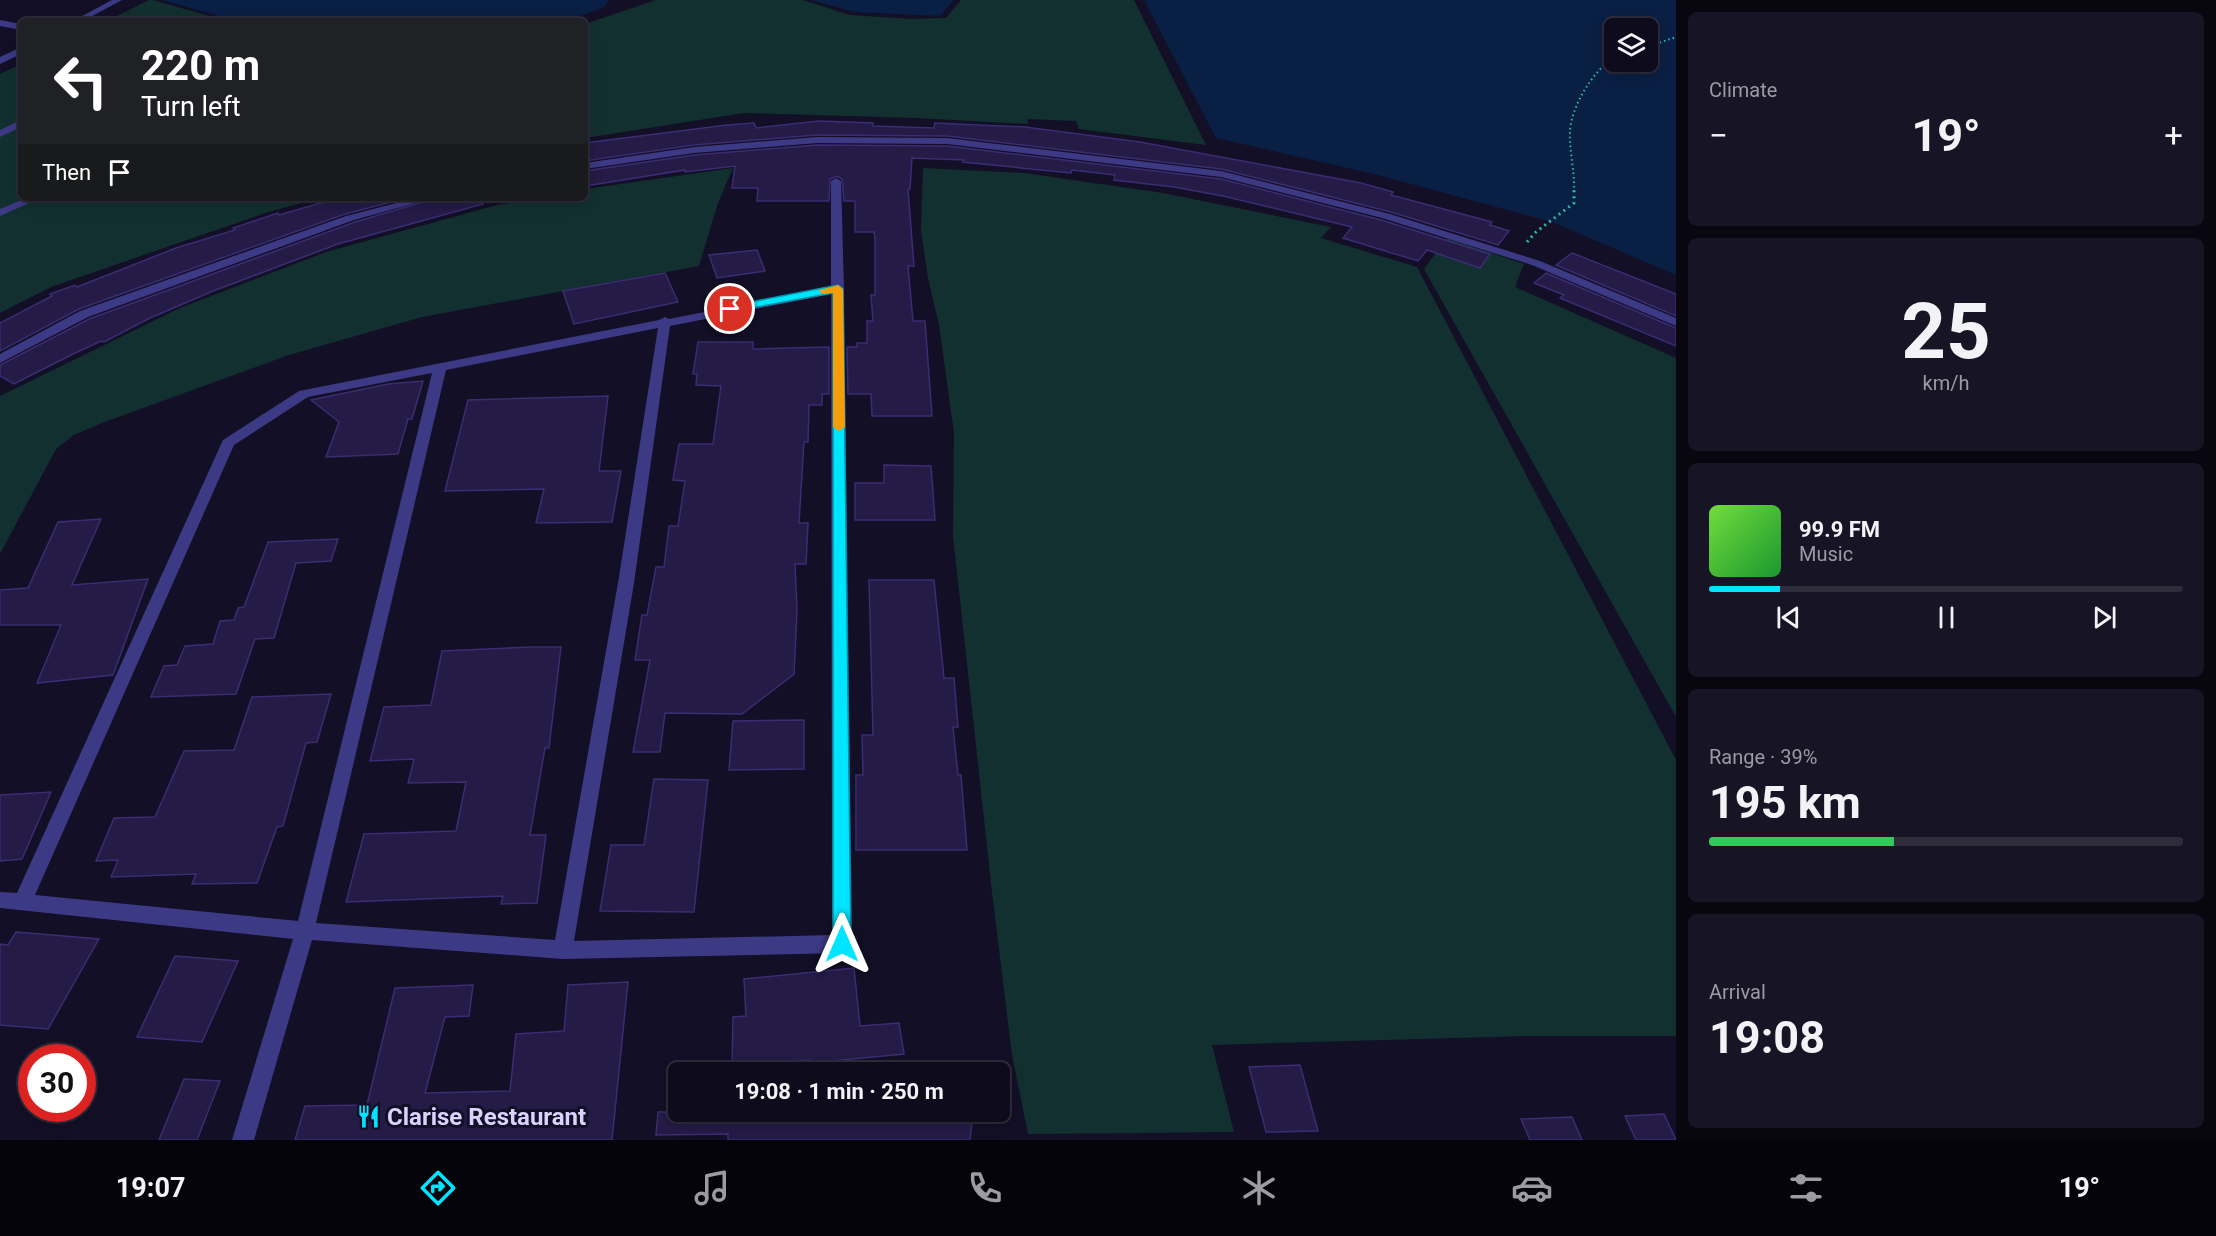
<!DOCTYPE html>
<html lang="en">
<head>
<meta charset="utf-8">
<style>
	:root { --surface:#0e0b1c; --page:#171425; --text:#f1f3f6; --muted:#9b9ba3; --line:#2e2b3b; --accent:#00e5ff }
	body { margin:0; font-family:Roboto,sans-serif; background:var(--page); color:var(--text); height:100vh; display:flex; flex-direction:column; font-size:22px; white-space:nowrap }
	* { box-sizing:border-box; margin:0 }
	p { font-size:20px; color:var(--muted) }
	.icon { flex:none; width:33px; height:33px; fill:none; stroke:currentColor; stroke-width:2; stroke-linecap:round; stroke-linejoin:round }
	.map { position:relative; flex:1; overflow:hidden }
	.panel { display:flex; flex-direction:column; gap:12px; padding:12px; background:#08060f; width:540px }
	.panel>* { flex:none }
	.top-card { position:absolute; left:18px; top:18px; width:570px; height:183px; border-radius:9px; box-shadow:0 3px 15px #0003,0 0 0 2px var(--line); background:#202124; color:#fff; overflow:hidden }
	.tools { position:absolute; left:1604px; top:18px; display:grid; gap:12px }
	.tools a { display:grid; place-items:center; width:54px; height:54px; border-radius:9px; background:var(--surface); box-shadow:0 3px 15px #0003,0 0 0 2px var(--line); font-size:30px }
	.speed { position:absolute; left:18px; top:1044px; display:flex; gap:12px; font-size:30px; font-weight:700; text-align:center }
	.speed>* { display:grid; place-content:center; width:78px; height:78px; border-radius:50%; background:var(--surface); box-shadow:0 3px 15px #0003,0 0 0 2px var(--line); line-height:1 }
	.speed .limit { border:9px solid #d22; background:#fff; color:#111 }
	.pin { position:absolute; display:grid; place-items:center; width:51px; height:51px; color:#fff; margin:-26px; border:3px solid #fff; border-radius:50%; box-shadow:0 2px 6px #0007 }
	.me { position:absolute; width:66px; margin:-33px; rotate:0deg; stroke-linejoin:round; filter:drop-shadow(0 0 4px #0008) }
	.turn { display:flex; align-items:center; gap:21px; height:126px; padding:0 24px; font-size:27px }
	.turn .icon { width:78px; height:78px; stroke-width:2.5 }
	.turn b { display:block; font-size:42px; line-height:51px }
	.then { display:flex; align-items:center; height:57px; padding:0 24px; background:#0003; gap:12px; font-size:22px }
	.big { font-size:45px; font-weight:700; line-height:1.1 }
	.panel .tile { flex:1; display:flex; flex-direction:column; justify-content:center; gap:9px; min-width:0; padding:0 21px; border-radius:9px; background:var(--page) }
	.panel .dial { align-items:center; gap:0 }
	.dial b { font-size:78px; line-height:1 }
	.song { display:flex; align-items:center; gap:18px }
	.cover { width:72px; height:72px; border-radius:9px; background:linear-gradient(135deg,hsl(100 70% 55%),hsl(130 70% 35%)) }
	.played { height:6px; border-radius:3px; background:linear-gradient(90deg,var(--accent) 15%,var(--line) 15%) }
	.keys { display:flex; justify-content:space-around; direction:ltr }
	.heat { display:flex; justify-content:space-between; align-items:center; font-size:33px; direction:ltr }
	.charge { height:9px; border-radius:4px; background:linear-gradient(90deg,#34c759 39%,var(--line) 0) }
	.trip { position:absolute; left:668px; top:1062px; width:342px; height:60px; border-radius:9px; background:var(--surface); box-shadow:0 3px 15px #0003,0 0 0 2px var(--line); font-weight:700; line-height:60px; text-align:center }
	.menu { display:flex; height:96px; justify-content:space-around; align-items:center; background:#06040b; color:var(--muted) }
	.menu .icon { width:42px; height:42px }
	.menu .active { color:var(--accent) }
	.menu b { font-size:27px; color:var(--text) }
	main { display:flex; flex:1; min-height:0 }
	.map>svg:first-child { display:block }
</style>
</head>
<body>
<main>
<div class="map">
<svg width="1676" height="1140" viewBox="0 0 1676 1140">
	<rect width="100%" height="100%" fill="#130f26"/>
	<g fill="#12302f">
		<path d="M 149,0 L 152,0 L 228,21 L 107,21 Z"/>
		<path d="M 656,0 L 803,0 L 850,15 L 911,19 L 946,18 L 961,0 L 1134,0 L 1206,145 L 1079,129 L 1076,121 L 1027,119 L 1028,124 L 916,118 L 744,113 L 585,138 L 585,24 Z"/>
		<path d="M 21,64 L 21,198 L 320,198 L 268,212 L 51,287 L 0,313 L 0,74 Z"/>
		<path d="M 733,168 L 718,203 L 699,266 L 422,317 L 289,355 L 102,423 L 74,435 L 56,449 L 0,554 L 0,396 L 180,308 L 326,252 L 497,205 L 537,198 L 585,198 L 585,189 Z"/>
		<path d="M 923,168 L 1024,173 L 1163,193 L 1331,227 L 1321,238 L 1417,267 L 1676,760 L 1676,1036 L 1529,1036 L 1212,1045 L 1234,1132 L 1028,1134 L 1012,1055 L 992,892 L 953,536 L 954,433 L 939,325 L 928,278 L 921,231 Z"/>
		<path d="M 1447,238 L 1524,264 L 1515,287 L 1676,358 L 1676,717 L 1424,269 Z"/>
	</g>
	<g fill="#0a1f44" fill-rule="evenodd">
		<path d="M 162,0 L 609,0 L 604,7 L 567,21 L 236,21 Z"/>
		<path d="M 811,0 L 954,0 L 940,16 L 854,12 Z"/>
		<path d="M 1144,0 L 1676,0 L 1676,275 L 1552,222 L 1374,174 L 1216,138 ZM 1647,28 L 1647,62 L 1614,62 L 1614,28 Z"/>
	</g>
	<g fill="#241b47" stroke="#3b2d73" stroke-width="1.5">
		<path d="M 819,121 L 873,123 L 873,126 L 934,128 L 935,123 L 1025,127 L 1140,142 L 1361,183 L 1393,192 L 1391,195 L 1492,222 L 1490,225 L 1509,231 L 1498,245 L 1391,212 L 1221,169 L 947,136 L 817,135 L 694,145 L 585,161 L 585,143 L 727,125 L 754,123 L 756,128 Z"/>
		<path d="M 817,145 L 947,146 L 1221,179 L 1381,220 L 1490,254 L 1480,268 L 1427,250 L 1418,261 L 1343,238 L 1352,227 L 1223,196 L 1174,187 L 1114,180 L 1115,175 L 1072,170 L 1071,173 L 963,162 L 964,160 L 912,158 L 910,189 L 908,189 L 914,266 L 908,266 L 913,321 L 925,321 L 932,416 L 872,416 L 871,394 L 848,394 L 847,347 L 857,347 L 857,343 L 867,343 L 867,321 L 873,321 L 871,295 L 875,295 L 875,239 L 874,232 L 855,232 L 855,201 L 844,201 L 842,179 L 837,176 L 830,179 L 829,201 L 757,201 L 758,188 L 732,188 L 735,166 L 685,172 L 685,170 L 585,186 L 585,171 L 694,155 Z"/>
		<path d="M 338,198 L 407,198 L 345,214 L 79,309 L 0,351 L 0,323 L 52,296 L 50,294 L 75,285 L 77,287 L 176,248 L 235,230 L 233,228 L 278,213 L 279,215 Z"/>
		<path d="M 436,198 L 482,198 L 483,204 L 338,244 L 213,291 L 150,318 L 104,342 L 101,341 L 73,354 L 14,384 L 0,376 L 0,365 L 89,319 L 355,222 Z"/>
		<path d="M 757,250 L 765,271 L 717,278 L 709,255 Z"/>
		<path d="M 1572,253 L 1676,294 L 1676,316 L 1556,265 Z"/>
		<path d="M 665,273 L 678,302 L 574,324 L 563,291 Z"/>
		<path d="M 1546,273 L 1676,328 L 1676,346 L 1560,298 L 1564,295 L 1534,283 Z"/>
		<path d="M 698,342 L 753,342 L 753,349 L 829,347 L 829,394 L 822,394 L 822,405 L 809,405 L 808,442 L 804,442 L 799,523 L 808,523 L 806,564 L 795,564 L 797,611 L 794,674 L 742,714 L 665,713 L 660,752 L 633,752 L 650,660 L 635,660 L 642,615 L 647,615 L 656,567 L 664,567 L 669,526 L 678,526 L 685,481 L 673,480 L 679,444 L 713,444 L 721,386 L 696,385 L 697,374 L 693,374 Z"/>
		<path d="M 423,381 L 412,419 L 408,419 L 398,454 L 326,457 L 339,422 L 311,400 L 388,384 Z"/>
		<path d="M 608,396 L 599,471 L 621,471 L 612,522 L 536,523 L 544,489 L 445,491 L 468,400 Z"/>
		<path d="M 884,465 L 931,466 L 935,520 L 855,520 L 855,483 L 884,483 Z"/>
		<path d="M 101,519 L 72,585 L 148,579 L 113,675 L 37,683 L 61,625 L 0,625 L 0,590 L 28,588 L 58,522 Z"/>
		<path d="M 338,539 L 331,561 L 296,563 L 274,638 L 255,639 L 236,694 L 151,697 L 164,666 L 177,665 L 185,646 L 213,644 L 220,621 L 234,620 L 238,608 L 244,607 L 268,542 Z"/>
		<path d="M 869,580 L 934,580 L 944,678 L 954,678 L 958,727 L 953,727 L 958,775 L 961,775 L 967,850 L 856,850 L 856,775 L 863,775 L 862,735 L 873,735 Z"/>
		<path d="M 532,647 L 561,647 L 549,748 L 545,748 L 530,835 L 546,835 L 537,903 L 501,904 L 503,896 L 346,902 L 364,834 L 456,831 L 466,782 L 408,783 L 414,759 L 370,761 L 384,707 L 431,705 L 442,651 Z"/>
		<path d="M 331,694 L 317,742 L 306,743 L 283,826 L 277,827 L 257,883 L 192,884 L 196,874 L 111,877 L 118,860 L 96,861 L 114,818 L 155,817 L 184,751 L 234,750 L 252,697 Z"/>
		<path d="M 804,720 L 804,769 L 729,770 L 733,721 Z"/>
		<path d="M 654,779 L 708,780 L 694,912 L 600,911 L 611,845 L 644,845 Z"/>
		<path d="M 51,792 L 22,859 L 0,861 L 0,795 Z"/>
		<path d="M 16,932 L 99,939 L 48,1029 L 0,1025 L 0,944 L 8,945 Z"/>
		<path d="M 175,956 L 238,961 L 202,1042 L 137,1037 Z"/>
		<path d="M 854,968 L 860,1026 L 899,1023 L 904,1054 L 810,1063 L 810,1060 L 732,1063 L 733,1017 L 746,1016 L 744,979 Z"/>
		<path d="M 628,982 L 612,1140 L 295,1140 L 305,1106 L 367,1105 L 395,988 L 473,985 L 469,1016 L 445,1017 L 425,1093 L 510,1091 L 516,1034 L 564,1031 L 568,985 Z"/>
		<path d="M 1300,1065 L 1318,1131 L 1266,1132 L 1249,1067 Z"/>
		<path d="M 184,1079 L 220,1081 L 197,1140 L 159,1140 Z"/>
		<path d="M 658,1112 L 973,1112 L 970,1140 L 728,1140 L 728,1134 L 656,1135 Z"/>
		<path d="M 1664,1114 L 1676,1140 L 1636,1140 L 1625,1116 Z"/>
		<path d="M 1572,1117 L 1582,1140 L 1530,1140 L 1521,1119 Z"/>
	</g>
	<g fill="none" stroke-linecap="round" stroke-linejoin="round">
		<g stroke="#2fb8b0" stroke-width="2" stroke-dasharray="1.5 3" stroke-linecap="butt">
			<path d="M 1647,47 L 1676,37"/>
			<path d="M 1574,192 C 1575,171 1569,151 1570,131 C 1571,108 1593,69 1614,59"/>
		</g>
		<path stroke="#2fb8b0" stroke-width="3" stroke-dasharray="2 4" stroke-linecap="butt" d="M 1527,242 L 1536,232 L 1574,203 L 1574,190"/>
		<g fill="#3d3a85" fill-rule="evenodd">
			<path d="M 112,0 L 122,0 L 83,21 L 73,21 Z"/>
			<path d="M 0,20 L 21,24 L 21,30 L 0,26 Z"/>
			<path d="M 21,47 L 21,54 L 0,64 L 0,57 Z"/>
			<path d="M 21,120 L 21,127 L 0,137 L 0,130 Z"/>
			<path d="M 817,137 L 947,138 L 1221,171 L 1390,214 L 1540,261 L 1676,318 L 1676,326 L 1532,265 L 1382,218 L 1221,177 L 947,144 L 817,143 L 694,153 L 585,169 L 585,163 L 694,147 Z"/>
			<path d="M 836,178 L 841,181 L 844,289 L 852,944 L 849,950 L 842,953 L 563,959 L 312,940 L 254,1140 L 232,1140 L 293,939 L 0,908 L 0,892 L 17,893 L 223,440 L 299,391 L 659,320 L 665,317 L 669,319 L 831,287 L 831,181 ZM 831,294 L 832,935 L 574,941 L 634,583 L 670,326 ZM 658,328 L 618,583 L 555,940 L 316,923 L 446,370 ZM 432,373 L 298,921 L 35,895 L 234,445 L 308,397 Z"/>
			<path d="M 26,198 L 40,198 L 0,216 L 0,209 Z"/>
			<path d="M 416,198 L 434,198 L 354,220 L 88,317 L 0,363 L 0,354 L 80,311 L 346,216 Z"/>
		</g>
	</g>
	<path fill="#00e5ff" stroke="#0095a6" stroke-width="1.5" d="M 838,285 L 843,289 L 851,944 L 848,950 L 842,952 L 836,950 L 833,944 L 833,293 L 730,312 L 724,309 L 730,306 Z"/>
	<path fill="#f59e0b" d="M 838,285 L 843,289 L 845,427 L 839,431 L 833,427 L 833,293 L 824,294 L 818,291 Z"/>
	<defs>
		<symbol id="restaurant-bare" viewBox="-9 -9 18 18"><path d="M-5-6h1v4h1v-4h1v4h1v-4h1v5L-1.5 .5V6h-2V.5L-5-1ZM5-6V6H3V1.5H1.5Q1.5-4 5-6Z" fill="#00e5ff" stroke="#130f26" stroke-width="2.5" paint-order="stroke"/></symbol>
	</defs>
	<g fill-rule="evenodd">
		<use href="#restaurant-bare" x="352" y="1100" width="33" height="33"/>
	</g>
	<g text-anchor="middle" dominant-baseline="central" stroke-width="6" stroke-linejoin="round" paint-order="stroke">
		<g font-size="24" font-weight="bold" fill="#d9d4ff" stroke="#130f26" text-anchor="start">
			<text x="387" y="1117">Clarise Restaurant</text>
		</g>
	</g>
</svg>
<div class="tools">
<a><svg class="icon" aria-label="layers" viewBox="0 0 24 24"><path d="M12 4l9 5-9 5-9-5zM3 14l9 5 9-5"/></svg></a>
</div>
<div class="speed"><div class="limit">30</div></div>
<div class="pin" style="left:730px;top:309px;background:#d93025"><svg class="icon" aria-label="arrive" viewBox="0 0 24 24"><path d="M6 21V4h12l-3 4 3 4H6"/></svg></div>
<svg class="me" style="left:842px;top:944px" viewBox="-20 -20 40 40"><path d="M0-17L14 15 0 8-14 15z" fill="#00e5ff" stroke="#fff" stroke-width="4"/></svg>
<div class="trip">19:08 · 1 min · 250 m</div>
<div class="top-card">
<div class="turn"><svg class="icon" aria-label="left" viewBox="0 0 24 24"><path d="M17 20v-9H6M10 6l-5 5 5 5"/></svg><div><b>220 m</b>Turn left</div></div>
<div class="then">Then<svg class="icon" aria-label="arrive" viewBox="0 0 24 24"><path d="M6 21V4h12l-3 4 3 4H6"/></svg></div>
</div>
</div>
<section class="panel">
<div class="tile"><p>Climate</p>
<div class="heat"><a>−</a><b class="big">19°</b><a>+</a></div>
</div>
<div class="tile dial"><b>25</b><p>km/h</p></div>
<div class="tile">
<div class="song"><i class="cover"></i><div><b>99.9 FM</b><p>Music</p></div></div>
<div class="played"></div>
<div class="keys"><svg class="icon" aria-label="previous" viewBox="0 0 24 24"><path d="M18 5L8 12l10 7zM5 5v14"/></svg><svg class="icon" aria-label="pause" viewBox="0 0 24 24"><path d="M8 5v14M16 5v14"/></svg><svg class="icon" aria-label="next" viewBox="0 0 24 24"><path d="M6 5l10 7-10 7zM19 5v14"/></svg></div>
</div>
<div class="tile"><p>Range · 39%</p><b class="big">195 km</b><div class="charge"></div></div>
<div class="tile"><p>Arrival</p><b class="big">19:08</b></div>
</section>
</main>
<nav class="menu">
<b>19:07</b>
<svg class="icon active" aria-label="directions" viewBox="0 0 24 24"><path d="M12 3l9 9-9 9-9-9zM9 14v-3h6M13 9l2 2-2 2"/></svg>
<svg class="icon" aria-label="music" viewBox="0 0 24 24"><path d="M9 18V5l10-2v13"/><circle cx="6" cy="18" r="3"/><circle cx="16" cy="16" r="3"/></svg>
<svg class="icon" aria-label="phone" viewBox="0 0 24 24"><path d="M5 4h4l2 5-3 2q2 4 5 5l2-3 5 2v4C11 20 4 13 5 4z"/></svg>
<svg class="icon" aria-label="climate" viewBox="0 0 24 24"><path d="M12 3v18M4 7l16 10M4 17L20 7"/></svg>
<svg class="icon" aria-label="car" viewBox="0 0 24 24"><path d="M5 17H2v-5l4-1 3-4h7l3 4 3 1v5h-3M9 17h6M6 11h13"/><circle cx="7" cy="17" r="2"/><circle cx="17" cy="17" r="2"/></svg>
<svg class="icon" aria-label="filters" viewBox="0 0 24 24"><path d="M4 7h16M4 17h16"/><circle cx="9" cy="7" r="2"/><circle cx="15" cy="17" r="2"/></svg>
<b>19°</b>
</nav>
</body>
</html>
